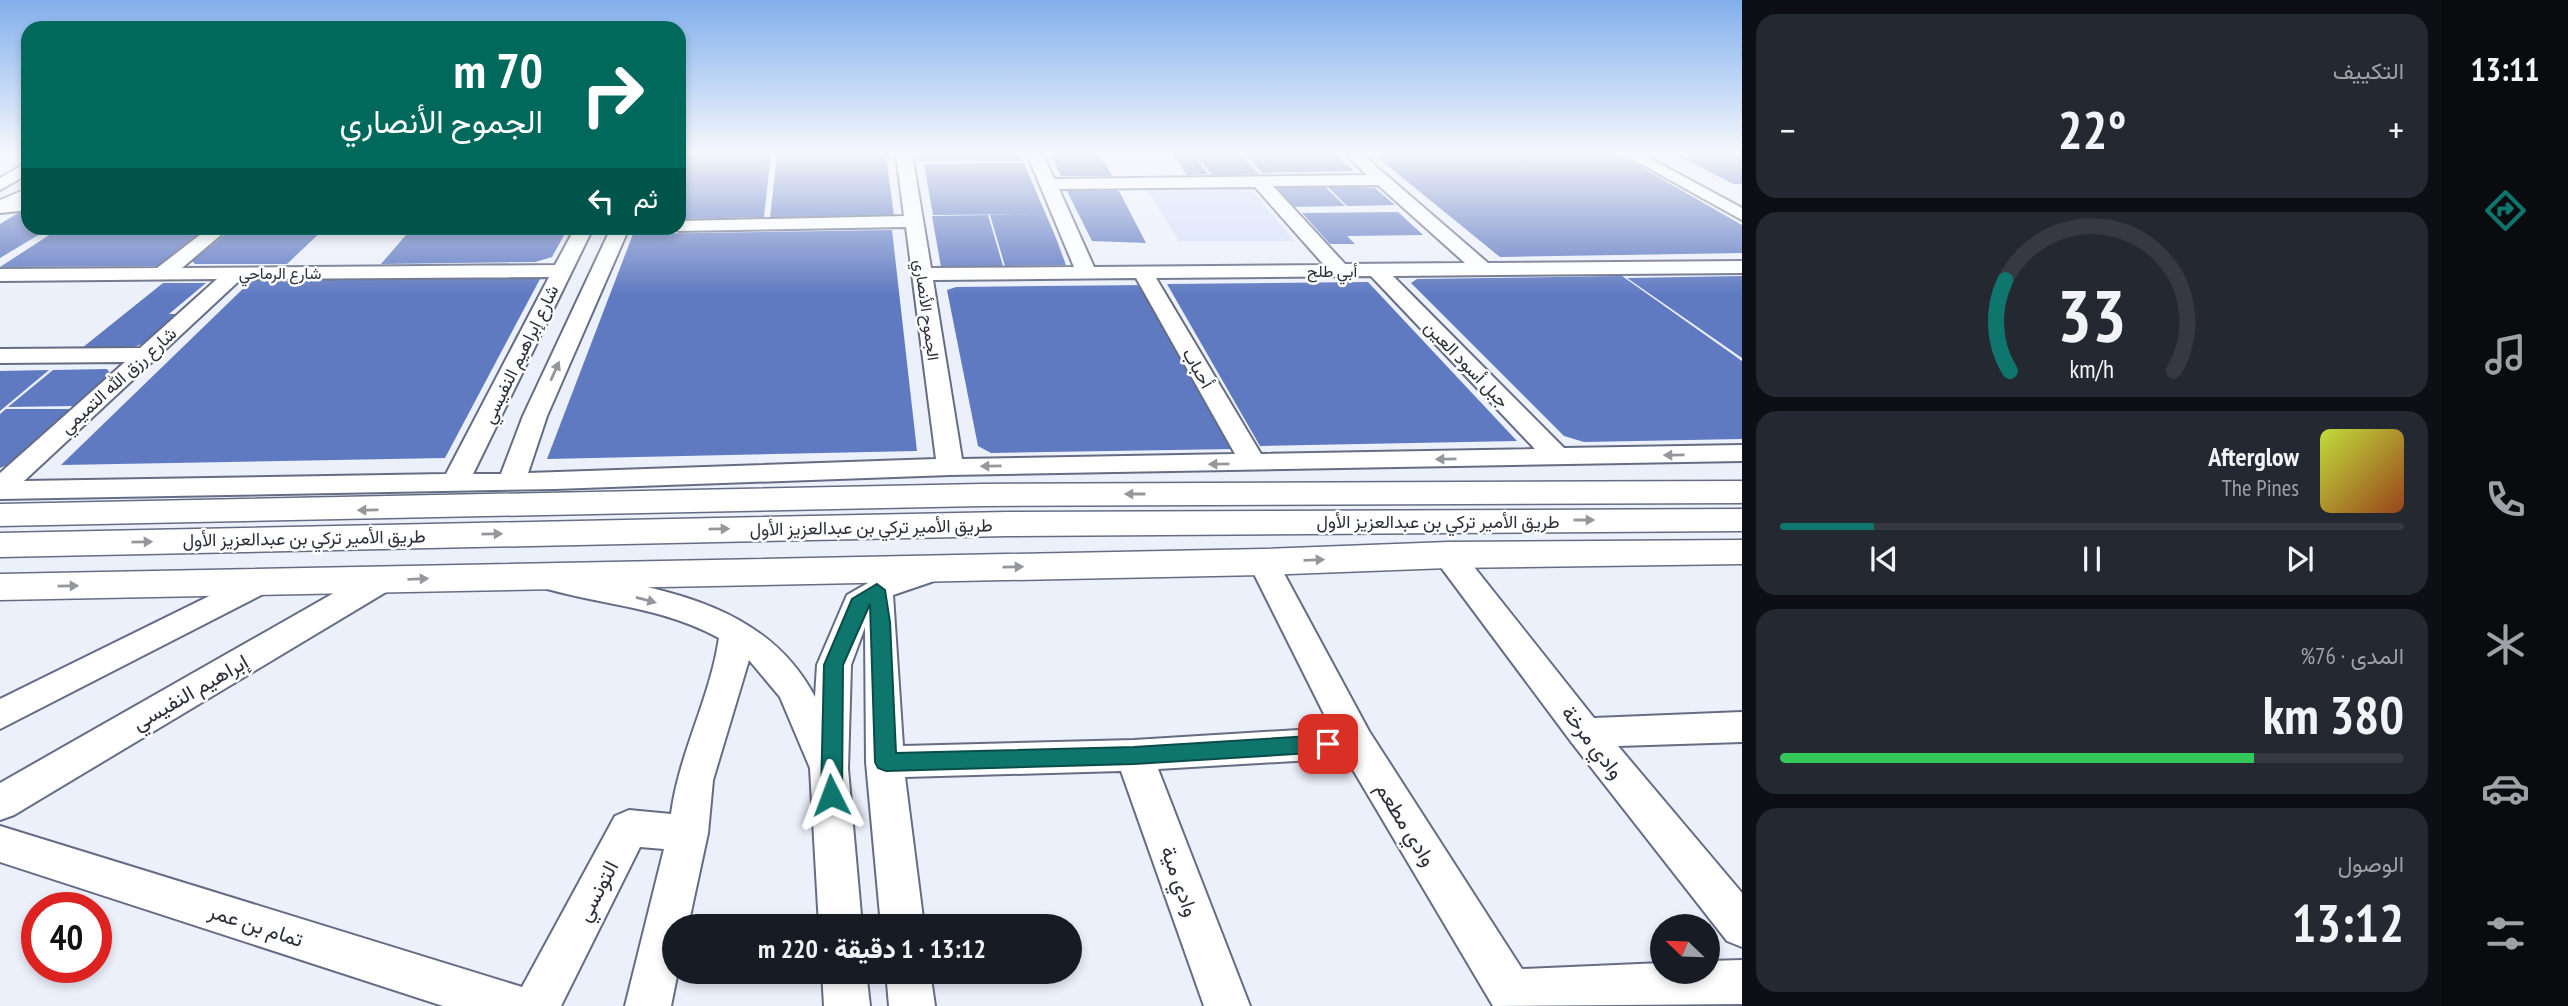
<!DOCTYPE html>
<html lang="ar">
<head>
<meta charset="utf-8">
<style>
	:root { --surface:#171b24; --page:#242831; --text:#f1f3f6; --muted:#9ea1a6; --line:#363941; --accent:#0f766e }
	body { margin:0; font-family:"PT Sans Narrow",Vazirmatn,sans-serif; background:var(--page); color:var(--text); direction:rtl; height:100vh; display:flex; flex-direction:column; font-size:26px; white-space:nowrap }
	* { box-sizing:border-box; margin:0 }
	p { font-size:23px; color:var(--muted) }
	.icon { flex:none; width:38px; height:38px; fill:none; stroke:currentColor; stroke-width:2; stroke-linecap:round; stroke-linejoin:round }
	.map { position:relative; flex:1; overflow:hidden; direction:ltr }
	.drawer { display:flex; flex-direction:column; gap:14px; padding:14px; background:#0d0f14; width:700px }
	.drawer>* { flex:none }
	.top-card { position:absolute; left:21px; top:21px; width:665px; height:214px; border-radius:21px; box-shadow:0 4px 10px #0003; direction:rtl; background:#00695c; color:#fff; overflow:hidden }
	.needle { width:46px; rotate:293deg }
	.controls { position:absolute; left:1650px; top:914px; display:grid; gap:14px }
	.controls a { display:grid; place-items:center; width:70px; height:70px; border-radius:50%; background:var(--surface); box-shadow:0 4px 10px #0003; font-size:35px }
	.speed { position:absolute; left:21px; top:892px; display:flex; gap:14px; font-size:35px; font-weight:700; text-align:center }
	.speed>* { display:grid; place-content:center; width:91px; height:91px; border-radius:50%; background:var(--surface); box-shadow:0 4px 10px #0003; line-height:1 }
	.speed .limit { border:10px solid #d22; background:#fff; color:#111 }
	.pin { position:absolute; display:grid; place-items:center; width:60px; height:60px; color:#fff; margin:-30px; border-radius:14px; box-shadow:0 4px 10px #0006 }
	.me { position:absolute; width:77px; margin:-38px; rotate:357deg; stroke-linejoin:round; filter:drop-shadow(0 0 5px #0008) }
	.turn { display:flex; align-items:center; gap:24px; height:147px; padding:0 28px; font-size:32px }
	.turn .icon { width:91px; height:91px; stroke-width:2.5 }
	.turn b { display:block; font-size:49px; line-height:60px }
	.then { display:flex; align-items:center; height:66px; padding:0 28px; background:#0003; gap:14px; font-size:26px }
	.big { font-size:52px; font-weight:800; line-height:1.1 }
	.drawer .tile { flex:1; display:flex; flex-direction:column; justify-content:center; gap:10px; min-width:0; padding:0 24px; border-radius:21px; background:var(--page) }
	.drawer .dial { align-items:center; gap:0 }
	.dial svg { height:182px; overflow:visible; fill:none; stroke:var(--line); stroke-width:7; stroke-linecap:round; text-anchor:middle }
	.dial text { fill:var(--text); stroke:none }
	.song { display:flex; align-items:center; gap:21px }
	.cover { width:84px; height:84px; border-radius:10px; background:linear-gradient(135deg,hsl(70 70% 55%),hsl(20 70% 35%)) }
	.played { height:7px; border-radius:4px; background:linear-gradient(90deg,var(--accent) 15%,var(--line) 15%) }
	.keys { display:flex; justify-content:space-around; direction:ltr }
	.heat { display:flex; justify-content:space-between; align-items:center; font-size:38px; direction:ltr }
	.charge { height:10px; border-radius:5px; background:linear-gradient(90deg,#34c759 76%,var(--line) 0) }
	.trip { position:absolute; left:662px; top:914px; width:420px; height:70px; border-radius:35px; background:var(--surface); box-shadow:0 4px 10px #0003; font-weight:800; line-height:70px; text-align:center; direction:rtl }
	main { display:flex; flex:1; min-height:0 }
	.tab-bar { display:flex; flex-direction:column; width:126px; justify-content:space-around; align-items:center; background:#090b0e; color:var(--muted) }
	.tab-bar .icon { width:49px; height:49px }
	.tab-bar .current { color:var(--accent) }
	.tab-bar b { font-size:32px; color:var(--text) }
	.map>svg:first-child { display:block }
</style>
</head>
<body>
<main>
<nav class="tab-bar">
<b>13:11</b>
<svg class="icon current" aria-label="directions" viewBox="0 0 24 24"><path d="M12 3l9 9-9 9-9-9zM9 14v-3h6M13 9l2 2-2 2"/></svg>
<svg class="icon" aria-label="music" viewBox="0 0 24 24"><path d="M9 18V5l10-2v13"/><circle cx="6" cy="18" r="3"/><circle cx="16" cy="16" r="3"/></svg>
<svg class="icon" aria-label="phone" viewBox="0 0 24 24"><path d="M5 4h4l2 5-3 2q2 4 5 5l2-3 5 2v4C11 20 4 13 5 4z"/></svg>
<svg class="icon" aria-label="climate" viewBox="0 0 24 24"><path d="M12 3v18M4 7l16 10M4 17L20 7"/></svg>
<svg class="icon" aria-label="car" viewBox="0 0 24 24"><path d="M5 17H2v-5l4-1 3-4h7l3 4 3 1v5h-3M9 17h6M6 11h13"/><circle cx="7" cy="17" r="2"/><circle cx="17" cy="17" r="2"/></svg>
<svg class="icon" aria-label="filters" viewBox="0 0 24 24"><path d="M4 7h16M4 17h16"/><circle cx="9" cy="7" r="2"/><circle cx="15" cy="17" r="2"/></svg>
</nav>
<section class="drawer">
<div class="tile"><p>التكييف</p>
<div class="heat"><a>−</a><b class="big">22°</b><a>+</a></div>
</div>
<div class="tile dial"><svg viewBox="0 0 100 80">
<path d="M14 69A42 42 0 1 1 86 69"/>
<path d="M14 69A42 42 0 0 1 12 29" stroke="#0f766e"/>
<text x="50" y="56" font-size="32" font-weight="700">33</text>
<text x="50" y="72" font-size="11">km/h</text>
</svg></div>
<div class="tile">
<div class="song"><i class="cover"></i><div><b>Afterglow</b><p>The Pines</p></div></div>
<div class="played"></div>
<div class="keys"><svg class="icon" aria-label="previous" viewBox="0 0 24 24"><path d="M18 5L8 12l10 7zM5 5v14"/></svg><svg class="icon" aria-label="pause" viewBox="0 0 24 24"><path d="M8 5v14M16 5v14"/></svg><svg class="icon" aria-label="next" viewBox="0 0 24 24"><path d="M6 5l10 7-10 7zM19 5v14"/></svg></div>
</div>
<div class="tile"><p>المدى · 76%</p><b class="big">380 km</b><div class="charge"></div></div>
<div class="tile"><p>الوصول</p><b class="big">13:12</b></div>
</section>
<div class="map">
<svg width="1742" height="1006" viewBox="0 0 1742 1006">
	<rect width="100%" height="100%" fill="#ecf0fb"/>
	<path fill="#d3def9" d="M 1250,187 L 1294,241 L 1179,241 L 1146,188 Z"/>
	<g fill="#607ac2">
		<path d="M 679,154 L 771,154 L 764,217 L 679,219 Z"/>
		<path d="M 777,154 L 886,154 L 894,216 L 770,218 Z"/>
		<path d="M 919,154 L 1020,154 L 1023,161 L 921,161 Z"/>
		<path d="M 1050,154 L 1099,154 L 1112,176 L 1061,176 Z"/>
		<path d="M 1172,154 L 1193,154 L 1208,174 L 1187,175 Z"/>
		<path d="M 1194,154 L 1240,154 L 1259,174 L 1212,175 Z"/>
		<path d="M 1245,154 L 1335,154 L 1354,171 L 1262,173 Z"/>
		<path d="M 1380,154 L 1618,154 L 1742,225 L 1742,253 L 1500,257 L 1377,157 Z"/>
		<path d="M 1675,154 L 1742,154 L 1742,184 L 1733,184 Z"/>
		<path d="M 1024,163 L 1056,238 L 1066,265 L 1005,266 L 990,215 L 1034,214 L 933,215 L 924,164 Z"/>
		<path d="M 1323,185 L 1345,206 L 1291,207 L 1275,190 L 1283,186 Z"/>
		<path d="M 1326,185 L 1375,188 L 1395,205 L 1347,206 Z"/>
		<path d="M 1073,188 L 1110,188 L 1119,191 L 1146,243 L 1092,241 L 1067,191 Z"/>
		<path d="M 23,210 L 28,210 L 28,228 L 50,228 L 0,258 L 0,224 Z"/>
		<path d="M 1398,212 L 1423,235 L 1347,236 L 1355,244 L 1330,244 L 1302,213 Z"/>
		<path d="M 988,215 L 1003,266 L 941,267 L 932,216 Z"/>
		<path d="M 60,228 L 211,228 L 161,266 L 0,267 Z"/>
		<path d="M 233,228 L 325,228 L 287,264 L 195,264 L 192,261 Z"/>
		<path d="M 412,228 L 568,228 L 552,257 L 535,262 L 381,264 Z"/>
		<path d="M 892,230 L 917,451 L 547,459 L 633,234 Z"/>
		<path d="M 1622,276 L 1742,361 L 1742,439 L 1584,442 L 1564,436 L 1411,283 L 1417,279 Z"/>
		<path d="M 1742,276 L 1742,358 L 1627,278 Z"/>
		<path d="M 541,277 L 445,458 L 61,465 L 251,281 Z"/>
		<path d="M 1368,282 L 1517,441 L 1260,446 L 1167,284 Z"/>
		<path d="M 163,283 L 206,283 L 169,314 L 176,314 L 143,344 L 130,348 L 82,348 Z"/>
		<path d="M 1147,285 L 1234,449 L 991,453 L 978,446 L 947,290 L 956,287 Z"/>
		<path d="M 107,369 L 110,373 L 75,406 L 8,407 L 53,370 Z"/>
		<path d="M 49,370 L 0,411 L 0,371 Z"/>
		<path d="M 6,409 L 73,409 L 10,464 L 0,468 L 0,414 Z"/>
	</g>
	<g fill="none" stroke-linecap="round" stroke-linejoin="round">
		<defs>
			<g id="minor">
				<path d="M 896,154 L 912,154 L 931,268 L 1074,267 L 1027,154 L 1043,154 L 1054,179 L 1367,175 L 1345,154 L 1362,154 L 1488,263 L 1742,261 L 1742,273 L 1393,276 L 1564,448 L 1742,445 L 1742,461 L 950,475 L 555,489 L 0,499 L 0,473 L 125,362 L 0,363 L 0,349 L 140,348 L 217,279 L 0,281 L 0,269 L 157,268 L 209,228 L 229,228 L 182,268 L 555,265 L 575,228 L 593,228 L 473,474 L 501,474 L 523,416 L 611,228 L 629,228 L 547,416 L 528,473 L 936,459 L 906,227 L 679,231 L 671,228 L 679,228 L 679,221 L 904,216 ZM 1378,185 L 1465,263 L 1345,264 L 1273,186 ZM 1255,187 L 1324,265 L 1094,267 L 1059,189 ZM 1371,276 L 1535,449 L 1261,454 L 1156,278 ZM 549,277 L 446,474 L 24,481 L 241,279 ZM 1136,278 L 1235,454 L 962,459 L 933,280 Z"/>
				<path d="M 1623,154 L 1642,154 L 1742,208 L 1742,220 Z"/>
				<path d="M 28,162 L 28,174 L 0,190 L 0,178 Z"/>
				<path d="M 28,200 L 28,210 L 0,213 L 0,203 Z"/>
				<path d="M 1448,545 L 1459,548 L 1594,718 L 1742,712 L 1742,742 L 1618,746 L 1742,893 L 1742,947 L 1727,941 L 1572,743 L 1437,562 L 1433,555 L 1437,548 Z"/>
				<path d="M 1263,552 L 1274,555 L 1369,731 L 1522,969 L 1662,963 L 1662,971 L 1708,971 L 1708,961 L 1742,960 L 1742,1004 L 1493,1006 L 1346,758 L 1158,769 L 1250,1006 L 1204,1006 L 1121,771 L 905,777 L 924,926 L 881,926 L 866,762 L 865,627 L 851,665 L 848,769 L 862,926 L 819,926 L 810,768 L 780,697 L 749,660 L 713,780 L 708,833 L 688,926 L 674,926 L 674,971 L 678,971 L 671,1006 L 625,1006 L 664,849 L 640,847 L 561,1006 L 443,1006 L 0,862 L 0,826 L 522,987 L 615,816 L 629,810 L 671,814 C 679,753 710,699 719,638 C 665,608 605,605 547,589 L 543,581 L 547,573 L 558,570 C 656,588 764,600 815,697 L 817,665 L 847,595 L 887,572 L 929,562 L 940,565 L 944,572 L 940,579 L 893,595 L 903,746 L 1134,740 L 1331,728 L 1248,562 L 1252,555 Z"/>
				<path d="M 262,570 L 273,573 L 277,581 L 273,589 L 0,729 L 0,699 Z"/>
				<path d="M 380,570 L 391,573 L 395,581 L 391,589 L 14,815 L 0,820 L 0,783 L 369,573 Z"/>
				<path d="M 822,971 L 866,971 L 870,1006 L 824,1006 Z"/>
				<path d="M 886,971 L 930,971 L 935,1006 L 889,1006 Z"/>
			</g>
			<g id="major">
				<path d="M 28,188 L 28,202 L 14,210 L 0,210 L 0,200 Z"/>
				<path d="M 1742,481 L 1742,503 L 981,506 L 0,526 L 0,504 L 981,484 Z"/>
				<path d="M 1742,509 L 1742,531 L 1007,536 L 0,557 L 0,533 L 1007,512 Z"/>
				<path d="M 1742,540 L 1742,564 L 1448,568 L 1263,575 L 0,600 L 0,574 L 1263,549 L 1448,542 Z"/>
			</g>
		</defs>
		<use href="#minor" stroke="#646d84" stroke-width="4"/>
		<use href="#major" stroke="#646d84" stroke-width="3"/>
		<use href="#minor" fill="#fff" fill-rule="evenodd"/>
		<use href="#major" fill="#fff" fill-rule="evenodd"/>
	</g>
	<defs><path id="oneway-solid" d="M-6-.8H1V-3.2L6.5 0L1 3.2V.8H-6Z" transform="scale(1.75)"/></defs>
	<g fill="#95979c">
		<use href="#oneway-solid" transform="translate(555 371) rotate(-66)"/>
		<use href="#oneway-solid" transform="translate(1674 455) rotate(179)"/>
		<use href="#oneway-solid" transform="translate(1446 459) rotate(179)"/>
		<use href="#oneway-solid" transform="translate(1219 464) rotate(179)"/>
		<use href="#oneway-solid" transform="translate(991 466) rotate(179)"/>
		<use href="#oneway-solid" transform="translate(1135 494) rotate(180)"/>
		<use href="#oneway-solid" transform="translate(368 510) rotate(179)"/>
		<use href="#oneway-solid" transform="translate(1584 520)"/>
		<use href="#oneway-solid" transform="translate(719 529) rotate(-1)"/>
		<use href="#oneway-solid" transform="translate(492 534) rotate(-1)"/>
		<use href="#oneway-solid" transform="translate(142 542) rotate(-1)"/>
		<use href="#oneway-solid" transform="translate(1314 560) rotate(-2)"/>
		<use href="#oneway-solid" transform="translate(1013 567) rotate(-1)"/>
		<use href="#oneway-solid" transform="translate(418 579) rotate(-2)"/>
		<use href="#oneway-solid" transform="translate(68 586) rotate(-1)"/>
		<use href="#oneway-solid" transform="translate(646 600) rotate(15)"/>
	</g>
	<linearGradient id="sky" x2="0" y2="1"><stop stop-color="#82afec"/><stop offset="0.52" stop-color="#f6f8fd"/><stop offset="1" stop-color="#f6f8fd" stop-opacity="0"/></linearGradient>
	<rect width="1742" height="295" fill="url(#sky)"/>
	<path fill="#0f766e" stroke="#0a4d48" stroke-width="2" d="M 877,584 L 885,590 L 890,622 L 896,753 L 1134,747 L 1328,735 L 1336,738 L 1339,744 L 1336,750 L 1328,752 L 1134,764 L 886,771 L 878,768 L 875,762 L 870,604 L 843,665 L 842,795 L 839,802 L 831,805 L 824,802 L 821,795 L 824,665 L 852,599 Z"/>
	<g text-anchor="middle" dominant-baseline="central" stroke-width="5" stroke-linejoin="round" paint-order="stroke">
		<g font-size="16" fill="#2b2f39" stroke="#fdfdfd">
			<text x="1332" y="271">أبي طلح</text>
			<text x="280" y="273">شارع الرماحي</text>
			<text transform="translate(927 310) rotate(82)">الجموح الأنصاري</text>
		</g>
		<g font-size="18" fill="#2b2f39" stroke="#fdfdfd">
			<text transform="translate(520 354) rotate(-64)">شارع إبراهيم النفيسي</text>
			<text transform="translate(1467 364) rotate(46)">جبل أسود العين</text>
			<text transform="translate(1198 368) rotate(60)">أحباب</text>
			<text transform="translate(118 380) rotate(-42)">شارع رزق الله التميمي</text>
			<text x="1438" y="521">طريق الأمير تركي بن عبدالعزيز الأول</text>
			<text transform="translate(871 527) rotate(-1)">طريق الأمير تركي بن عبدالعزيز الأول</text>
			<text transform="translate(304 538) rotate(-1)">طريق الأمير تركي بن عبدالعزيز الأول</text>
		</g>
		<g font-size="21" fill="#2b2f39" stroke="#fdfdfd">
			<text transform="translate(190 692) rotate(-30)">إبراهيم النفيسي</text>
			<text transform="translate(1593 742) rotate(52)">وادي مرخة</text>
			<text transform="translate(1406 824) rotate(58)">وادي مطعم</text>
			<text transform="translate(1180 881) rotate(70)">وادي مية</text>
			<text transform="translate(597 891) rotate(-62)">التونسي</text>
			<text transform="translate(256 925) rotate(18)">تمام بن عمر</text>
		</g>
	</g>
</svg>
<div class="controls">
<a><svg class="needle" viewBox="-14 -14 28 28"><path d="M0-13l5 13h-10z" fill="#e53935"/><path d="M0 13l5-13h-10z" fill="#9ea1a6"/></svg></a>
</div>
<div class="speed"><div class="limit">40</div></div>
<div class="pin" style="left:1328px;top:744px;background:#d93025"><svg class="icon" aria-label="arrive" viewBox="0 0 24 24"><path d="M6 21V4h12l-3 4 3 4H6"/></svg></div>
<svg class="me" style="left:831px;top:795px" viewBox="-20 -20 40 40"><path d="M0-17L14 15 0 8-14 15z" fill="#0f766e" stroke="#fff" stroke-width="4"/></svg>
<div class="trip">13:12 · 1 دقيقة · 220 m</div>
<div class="top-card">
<div class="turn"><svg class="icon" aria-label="right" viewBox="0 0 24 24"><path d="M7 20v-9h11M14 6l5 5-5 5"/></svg><div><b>70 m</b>الجموح الأنصاري</div></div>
<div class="then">ثم<svg class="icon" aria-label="left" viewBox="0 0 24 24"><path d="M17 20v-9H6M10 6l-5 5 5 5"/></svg></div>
</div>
</div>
</main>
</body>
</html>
